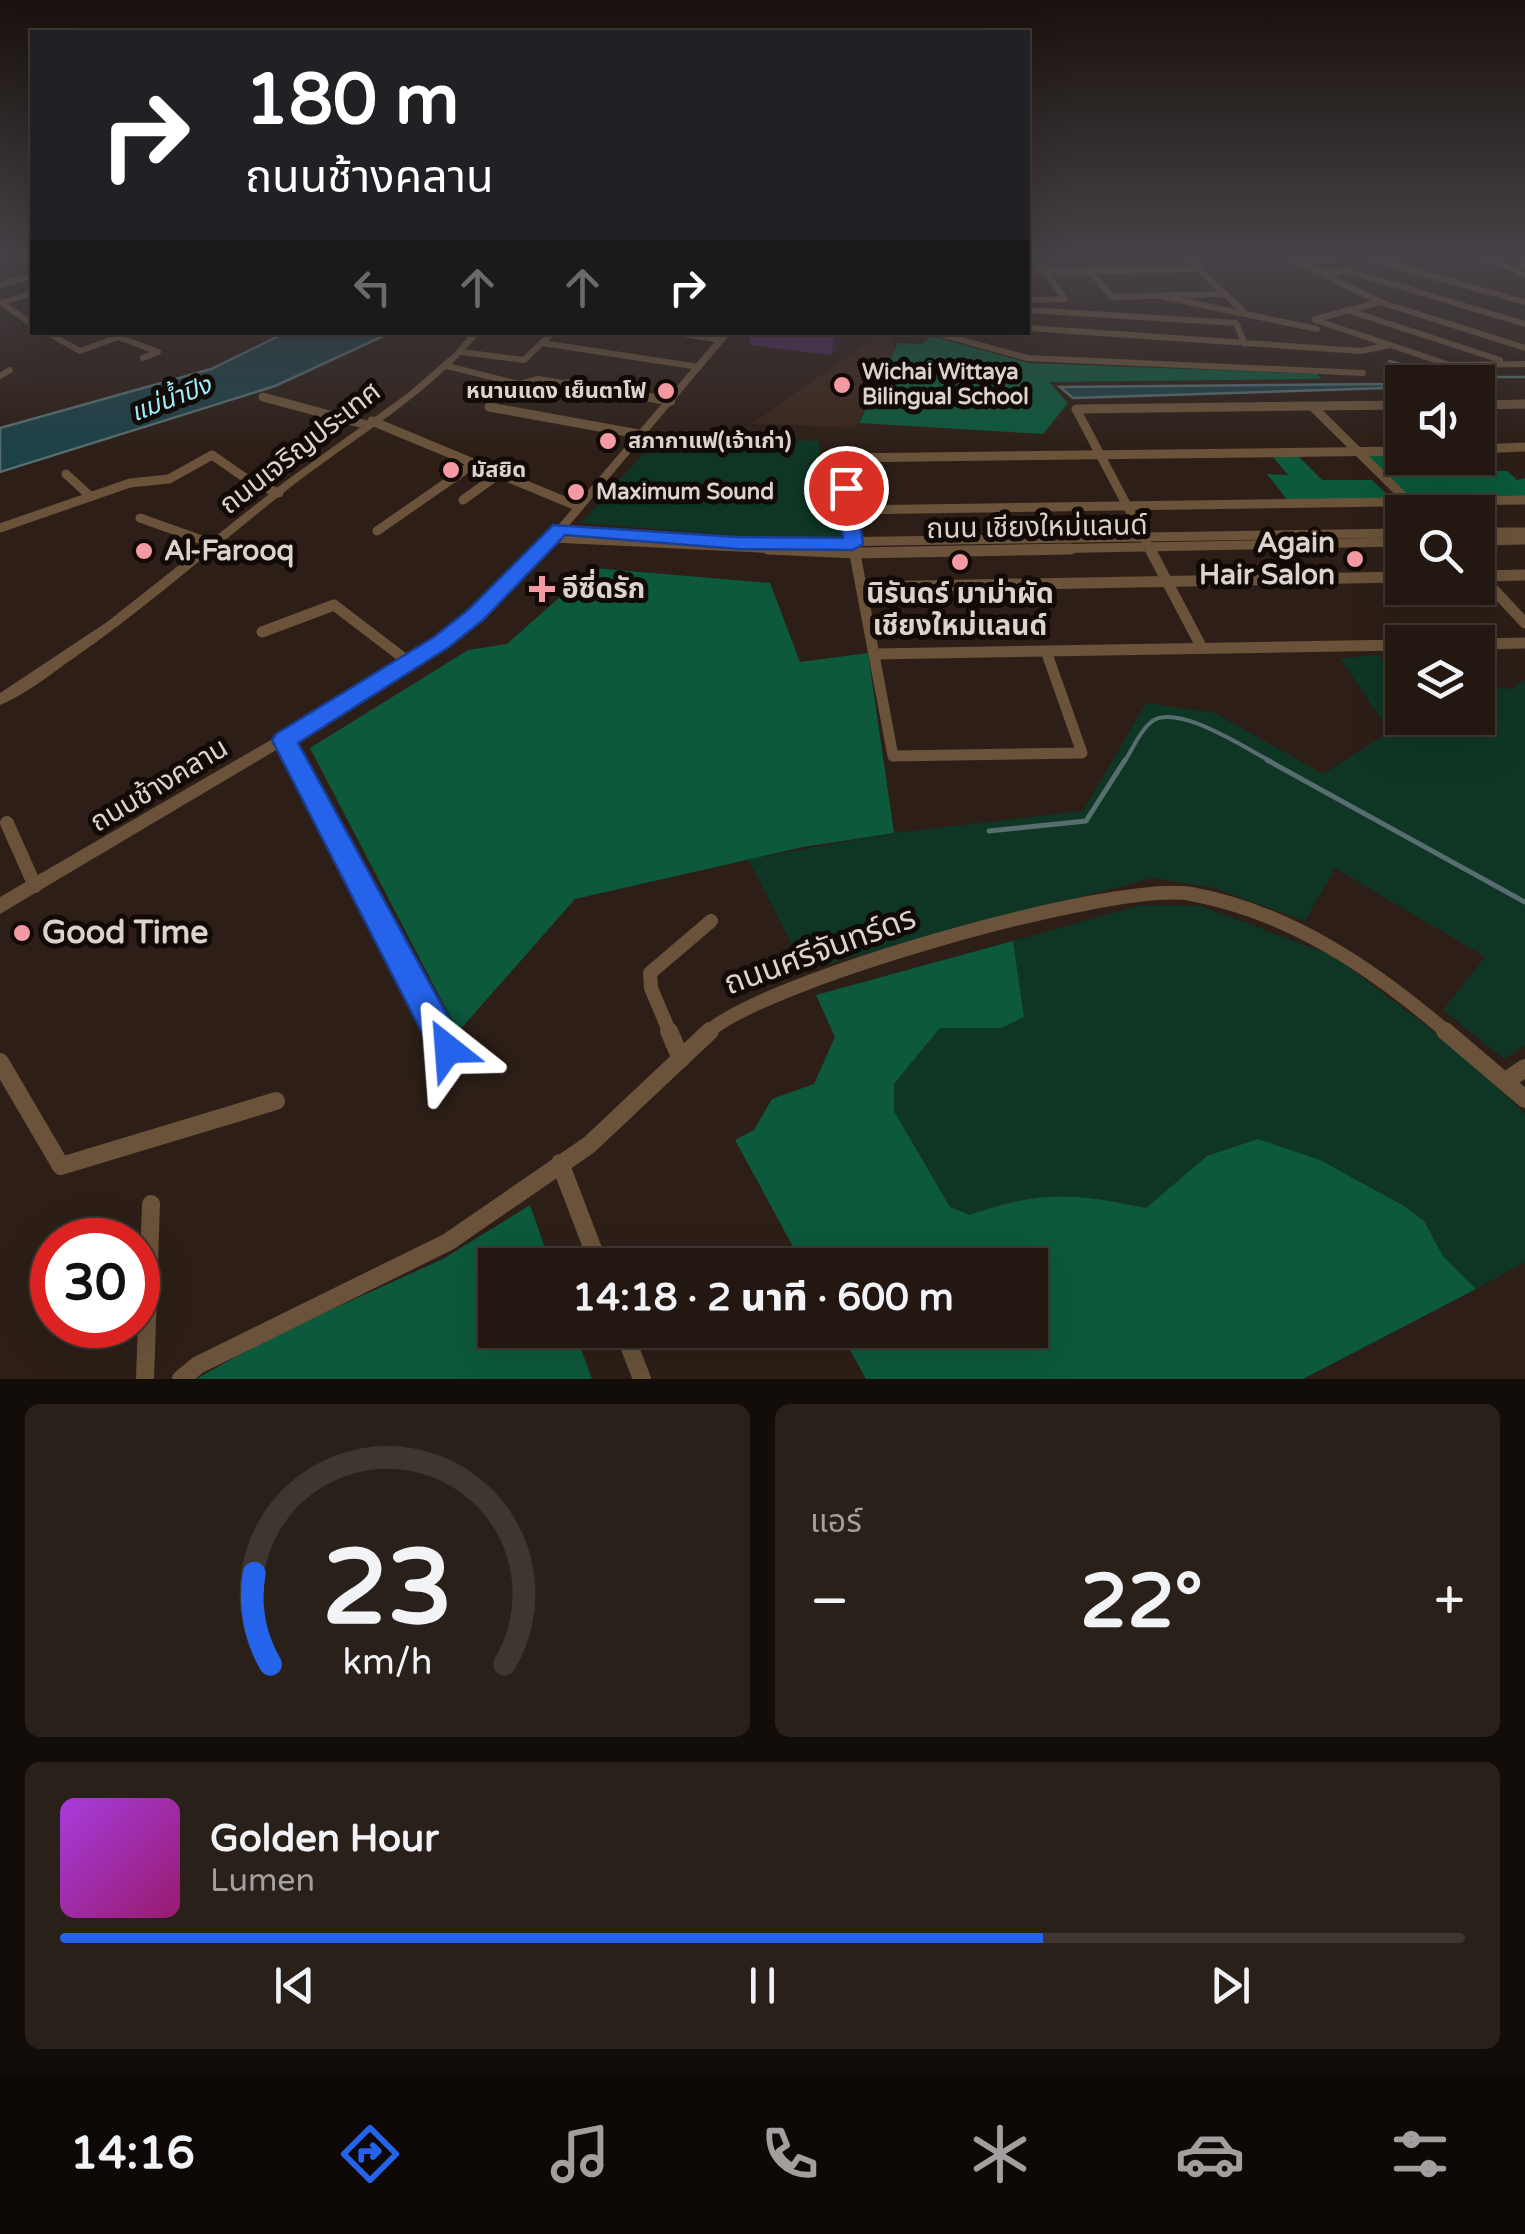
<!DOCTYPE html>
<html lang="th">
<head>
<meta charset="utf-8">
<style>
	:root { --surface:#221711; --page:#2a201a; --text:#f1f3f6; --muted:#a29f9f; --line:#3f3631; --accent:#2563eb }
	body { margin:0; font-family:"Varela Round","Noto Sans Thai",sans-serif; background:var(--page); color:var(--text); height:100vh; display:flex; flex-direction:column; font-size:38px; white-space:nowrap }
	* { box-sizing:border-box; margin:0 }
	p { font-size:32px; color:var(--muted) }
	.icon { flex:none; width:55px; height:55px; fill:none; stroke:currentColor; stroke-width:2; stroke-linecap:round; stroke-linejoin:round }
	.map { position:relative; height:1379px; overflow:hidden }
	.panel { display:flex; flex-direction:column; gap:25px; padding:25px; background:#130d09; flex:1 }
	.panel>* { flex:none }
	.banner { position:absolute; left:30px; top:30px; width:1000px; height:305px; border-radius:0px; box-shadow:0 10px 40px #0002,0 0 0 2px var(--line); background:#202124; color:#fff; overflow:hidden }
	.tools { position:absolute; left:1385px; top:365px; display:grid; gap:20px }
	.tools a { display:grid; place-items:center; width:110px; height:110px; border-radius:0px; background:var(--surface); box-shadow:0 10px 40px #0002,0 0 0 2px var(--line); font-size:50px }
	.speed { position:absolute; left:30px; top:1218px; display:flex; gap:20px; font-size:50px; font-weight:700; text-align:center }
	.speed>* { display:grid; place-content:center; width:130px; height:130px; border-radius:50%; background:var(--surface); box-shadow:0 10px 40px #0002,0 0 0 2px var(--line); line-height:1 }
	.speed .limit { border:15px solid #d22; background:#fff; color:#111 }
	.pin { position:absolute; display:grid; place-items:center; width:85px; height:85px; color:#fff; margin:-42px; border:5px solid #fff; border-radius:50%; box-shadow:0 2px 10px #0007 }
	.me { position:absolute; width:110px; margin:-55px; rotate:332deg; stroke-linejoin:round; filter:drop-shadow(0 0 8px #0008) }
	.turn { display:flex; align-items:center; gap:35px; height:210px; padding:0 50px; font-size:45px }
	.turn .icon { width:130px; height:130px; stroke-width:2.5 }
	.turn b { display:block; font-size:70px; line-height:85px }
	.lanes { display:flex; align-items:center; height:95px; padding:0 50px; background:#0003; justify-content:center; gap:50px; direction:ltr }
	.lanes .off { opacity:.35 }
	.big { font-size:75px; font-weight:800; line-height:1.1 }
	.panel .tile { flex:1; display:flex; flex-direction:column; justify-content:center; gap:15px; min-width:0; padding:0 35px; border-radius:15px; background:var(--page) }
	.panel .dial { align-items:center; gap:0 }
	.dial svg { height:260px; overflow:visible; fill:none; stroke:var(--line); stroke-width:7; stroke-linecap:round; text-anchor:middle }
	.dial text { fill:var(--text); stroke:none }
	.song { display:flex; align-items:center; gap:30px }
	.cover { width:120px; height:120px; border-radius:15px; background:linear-gradient(135deg,hsl(280 70% 55%),hsl(320 70% 35%)) }
	.played { height:10px; border-radius:5px; background:linear-gradient(90deg,var(--accent) 70%,var(--line) 70%) }
	.keys { display:flex; justify-content:space-around; direction:ltr }
	.heat { display:flex; justify-content:space-between; align-items:center; font-size:55px; direction:ltr }
	.panel .tiles { flex:1; display:grid; gap:25px; grid-template-columns:1fr 1fr }
	.tile:last-child { grid-column:span 2 }
	.trip { position:absolute; left:478px; top:1248px; width:570px; height:100px; border-radius:0px; background:var(--surface); box-shadow:0 10px 40px #0002,0 0 0 2px var(--line); font-weight:800; line-height:100px; text-align:center }
	.tab-bar { display:flex; height:160px; justify-content:space-around; align-items:center; background:#0e0907; color:var(--muted) }
	.tab-bar .icon { width:70px; height:70px }
	.tab-bar .current { color:var(--accent) }
	.tab-bar b { font-size:45px; color:var(--text) }
	.map>svg:first-child { display:block }
</style>
</head>
<body>
<div class="map">
<svg width="1525" height="1379" viewBox="0 0 1525 1379">
	<rect width="100%" height="100%" fill="#2d1f17"/>
	<path fill="#3a261a" d="M 878,335 L 891,338 L 895,346 L 855,428 L 753,423 Z"/>
	<g fill="#0f3625">
		<path d="M 712,438 L 819,441 L 821,465 L 831,465 L 844,538 L 744,536 L 581,523 L 642,455 Z"/>
		<path d="M 1379,655 L 1402,686 L 1402,718 L 1478,718 L 1478,686 L 1511,689 L 1525,680 L 1525,1045 L 1504,1059 L 1443,1010 L 1485,957 L 1335,868 L 1305,921 L 1215,888 L 1152,878 L 805,970 L 748,859 L 894,833 L 1083,811 L 1146,703 L 1215,713 L 1323,774 L 1390,732 L 1340,658 Z"/>
		<path d="M 1141,905 L 1201,906 L 1334,956 L 1465,1055 L 1525,1114 L 1525,1262 L 1476,1289 L 1443,1256 L 1424,1221 L 1207,1156 L 1146,1208 C 1078,1193 1037,1191 970,1215 L 950,1207 L 894,1111 L 894,1084 L 940,1028 L 1002,1028 L 1024,1017 L 1013,941 Z"/>
	</g>
	<g fill="#0c593c">
		<path d="M 931,336 L 1029,363 L 1317,374 L 1321,379 L 1049,382 L 1068,403 L 1043,434 L 859,423 L 898,343 L 923,344 Z"/>
		<path d="M 1402,453 L 1402,458 L 1425,458 L 1440,471 L 1507,471 L 1517,480 L 1525,478 L 1525,497 L 1410,500 L 1362,454 Z"/>
		<path d="M 1297,455 L 1322,480 L 1372,480 L 1391,498 L 1288,501 L 1267,474 L 1288,475 L 1272,456 Z"/>
		<path d="M 593,568 L 770,583 L 800,662 L 868,653 L 894,833 L 803,847 L 575,899 L 458,1032 L 310,748 L 468,650 L 507,644 Z"/>
		<path d="M 1013,941 L 1024,1017 L 1002,1028 L 940,1028 L 894,1084 L 894,1111 L 950,1207 L 970,1215 C 1041,1190 1074,1193 1146,1208 L 1207,1156 L 1258,1139 L 1320,1160 L 1404,1206 L 1424,1221 L 1443,1256 L 1476,1289 L 1303,1379 L 866,1379 L 839,1330 L 1030,1330 L 1030,1265 L 803,1265 L 735,1140 L 754,1130 L 772,1099 L 814,1084 L 835,1037 L 816,995 Z"/>
		<path d="M 530,1205 L 551,1265 L 495,1265 L 495,1330 L 574,1330 L 592,1379 L 196,1379 L 273,1336 L 443,1259 Z"/>
	</g>
	<g fill="#1d4147" stroke="#576d6f" stroke-width="2.5">
		<path d="M 287,332 L 390,333 L 275,386 L 0,472 L 0,428 L 211,369 Z"/>
		<path d="M 1382,384 L 1386,388 L 1073,398 L 1060,387 Z"/>
	</g>
	<g fill="none" stroke-linecap="round" stroke-linejoin="round">
		<path stroke="#576d6f" stroke-width="2.5" d="M 1389,361 L 1452,377 L 1525,377"/>
		<path stroke="#576d6f" stroke-width="4" d="M 1124,762 C 1132,751 1139,732 1150,723 C 1174,700 1248,750 1272,762"/>
		<g stroke="#576d6f" stroke-width="5">
			<path d="M 1267,760 L 1525,902"/>
			<path d="M 989,831 L 1086,821 L 1125,760"/>
		</g>
		<g stroke="#6a533a" stroke-width="6">
			<path d="M 1034,256 L 1065,299"/>
			<path d="M 1185,256 L 1244,312"/>
			<path d="M 1287,256 L 1380,302 L 1525,348"/>
			<path d="M 1375,260 L 1525,302"/>
			<path d="M 1305,264 L 1335,256"/>
			<path d="M 1521,265 L 1525,266"/>
			<path d="M 1090,271 L 1112,297 L 1225,294"/>
			<path d="M 1028,273 L 1198,269"/>
			<path d="M 1326,273 L 1348,271 L 1525,324"/>
			<path d="M 0,285 L 32,276"/>
			<path d="M 1159,296 L 1317,329"/>
			<path d="M 1028,300 L 1065,299"/>
			<path d="M 2,303 L 32,324"/>
			<path d="M 2,303 L 32,293"/>
			<path d="M 1028,310 L 1236,323 L 1245,344"/>
			<path d="M 1347,310 L 1500,360"/>
			<path d="M 1316,319 L 1380,302"/>
			<path d="M 1315,320 L 1450,365 L 1525,364"/>
			<path d="M 1028,328 L 1361,351 L 1390,345"/>
			<path d="M 46,332 L 80,351 L 132,332"/>
			<path d="M 670,332 L 722,340"/>
			<path d="M 933,332 L 1027,358 L 1363,373"/>
			<path d="M 118,337 L 158,352 L 143,358"/>
			<path d="M 542,343 L 699,367"/>
			<path d="M 462,352 L 524,360 L 553,332"/>
			<path d="M 447,366 L 519,384 L 538,379 L 582,386"/>
			<path d="M 0,376 L 10,370"/>
		</g>
		<g stroke="#6a533a" stroke-width="9">
			<path d="M 567,384 L 671,401"/>
			<path d="M 263,397 L 367,425"/>
			<path d="M 1478,405 L 1525,404"/>
			<path d="M 1312,406 L 1419,512"/>
			<path d="M 489,407 L 644,435"/>
			<path d="M 372,421 L 579,507"/>
			<path d="M 1478,449 L 1525,447"/>
			<path d="M 66,474 L 90,496"/>
			<path d="M 463,500 L 496,476"/>
			<path d="M 849,510 L 1525,500"/>
			<path d="M 140,518 L 216,545"/>
			<path d="M 0,528 L 130,483 L 169,479 L 212,455 L 254,484 L 279,493"/>
			<path d="M 560,529 L 710,541"/>
			<path d="M 377,531 L 472,465"/>
			<path d="M 1478,532 L 1525,532"/>
			<path d="M 553,538 L 818,551"/>
			<path d="M 1478,541 L 1525,540"/>
			<path d="M 759,543 L 1402,533"/>
			<path d="M 854,551 L 844,458 L 1402,451"/>
			<path d="M 946,551 L 1402,542"/>
			<path d="M 1151,551 L 1076,409 L 1402,405"/>
		</g>
		<g stroke="#6a533a" stroke-width="11">
			<path d="M 768,549 L 855,553 L 1071,549"/>
			<path d="M 854,549 L 893,756 L 1082,753 L 1046,651"/>
			<path d="M 1150,549 L 1202,648"/>
			<path d="M 1478,573 L 1525,623"/>
			<path d="M 1479,576 L 1525,575"/>
			<path d="M 863,587 L 1402,577"/>
			<path d="M 262,632 L 334,605 L 410,663"/>
			<path d="M 1478,644 L 1525,643"/>
			<path d="M 875,654 L 1402,645"/>
			<path d="M 284,740 L 296,762"/>
		</g>
		<g stroke="#6a533a" stroke-width="14">
			<path d="M 295,760 L 439,1033"/>
			<path d="M 7,823 L 35,886"/>
			<path d="M 670,1033 L 651,988 L 650,973 L 711,921"/>
			<path d="M 707,1033 C 762,981 1116,880 1191,894 C 1290,912 1373,969 1448,1033"/>
		</g>
		<g stroke="#6a533a" stroke-width="18">
			<path d="M 437,1031 L 447,1049"/>
			<path d="M 669,1031 L 681,1059"/>
			<path d="M 1445,1031 L 1525,1099"/>
			<path d="M 0,1062 L 61,1166 L 276,1101"/>
			<path d="M 1506,1081 L 1525,1068"/>
			<path d="M 560,1163 L 599,1265"/>
			<path d="M 623,1330 L 642,1379"/>
			<path d="M 145,1379 L 151,1204"/>
			<path d="M 181,1379 L 198,1365 L 448,1242 L 589,1145 L 710,1031"/>
		</g>
		<g fill="#6a533a" fill-rule="evenodd">
			<path d="M 472,332 L 481,332 C 428,396 357,436 292,486 C 218,544 148,607 71,660 C 48,676 25,695 0,705 L 0,693 L 107,622 L 283,483 L 408,393 L 454,353 Z"/>
			<path d="M 723,332 L 732,332 L 557,540 L 447,645 L 384,686 L 0,914 L 0,897 L 374,680 L 437,639 L 549,536 Z"/>
		</g>
		<path fill="#926d45" fill-rule="evenodd" d="M 1480,256 L 1491,256 L 1525,273 L 1525,278 Z"/>
	</g>
	<path fill="#502a60" d="M 750,332 L 840,332 L 839,343 L 832,355 L 750,345 Z"/>
	<path fill="#3b1e3e" d="M 834,332 L 840,332 L 839,343 L 832,355 Z"/>
	<linearGradient id="sky" x2="0" y2="1"><stop stop-color="#19110d"/><stop offset="0.57" stop-color="#464247"/><stop offset="1" stop-color="#464247" stop-opacity="0"/></linearGradient>
	<rect width="1525" height="450" fill="url(#sky)"/>
	<path fill="#2563eb" stroke="#184099" stroke-width="2.5" d="M 846,482 L 855,488 L 863,544 L 853,550 L 738,549 L 565,535 L 483,620 L 449,647 L 298,743 L 459,1037 L 463,1049 L 459,1060 L 448,1065 L 436,1060 L 272,740 L 276,734 L 434,637 L 468,610 L 553,525 L 738,537 L 843,538 L 838,488 Z"/>
	<g fill="#f49aa2" stroke="#110a07" stroke-width="4">
		<circle cx="842" cy="385" r="10"/>
		<circle cx="666" cy="391" r="10"/>
		<circle cx="608" cy="441" r="10"/>
		<circle cx="451" cy="470" r="10"/>
		<circle cx="576" cy="492" r="10"/>
		<circle cx="144" cy="551" r="10"/>
		<circle cx="1355" cy="559" r="10"/>
		<circle cx="960" cy="562" r="10"/>
		<path d="M537 574h10v10h10v10h-10v10h-10v-10h-10v-10h10z"/>
		<circle cx="22" cy="933" r="10"/>
	</g>
	<g text-anchor="middle" dominant-baseline="central" stroke-width="10" stroke-linejoin="round" paint-order="stroke">
		<g font-size="22" font-weight="bold" fill="#ddd3cd" stroke="#110a07" text-anchor="start">
			<text x="862" y="372">Wichai Wittaya<tspan x="862" dy="25">Bilingual School</tspan></text>
			<text x="646" y="391" text-anchor="end">หนานแดง เย็นตาโฟ</text>
			<text x="628" y="441">สภากาแฟ(เจ้าเก่า)</text>
			<text x="471" y="470">มัสยิด</text>
			<text x="596" y="492">Maximum Sound</text>
		</g>
		<g font-size="25" font-style="italic" fill="#9bedfc" stroke="#110a07">
			<text transform="translate(171 399) rotate(-21)">แม่น้ำปิง</text>
		</g>
		<g font-size="28" fill="#ddd3cd" stroke="#110a07">
			<text transform="translate(300 448) rotate(-38)">ถนนเจริญประเทศ</text>
			<text transform="translate(1037 527) rotate(-1)">ถนน เชียงใหม่แลนด์</text>
			<text transform="translate(159 785) rotate(-31)">ถนนช้างคลาน</text>
		</g>
		<g font-size="28" font-weight="bold" fill="#ddd3cd" stroke="#110a07" text-anchor="start">
			<text x="1335" y="543" text-anchor="end">Again<tspan x="1335" dy="32">Hair Salon</tspan></text>
			<text x="164" y="551">Al-Farooq</text>
			<text x="562" y="589">อีซี่ดรัก</text>
			<text x="960" y="594" text-anchor="middle">นิรันดร์ มาม่าผัด<tspan x="960" dy="32">เชียงใหม่แลนด์</tspan></text>
		</g>
		<g font-size="32" font-weight="bold" fill="#ddd3cd" stroke="#110a07" text-anchor="start">
			<text x="42" y="933">Good Time</text>
		</g>
		<g font-size="32" fill="#ddd3cd" stroke="#110a07">
			<text transform="translate(820 951) rotate(-20)">ถนนศรีจันทร์ดร</text>
		</g>
	</g>
</svg>
<div class="tools">
<a><svg class="icon" aria-label="sound" viewBox="0 0 24 24"><path d="M4 9h4l5-4v14l-5-4H4zM17 9q2 3 0 6"/></svg></a>
<a><svg class="icon" aria-label="search" viewBox="0 0 24 24"><circle cx="10" cy="10" r="6"/><path d="M15 15l6 6"/></svg></a>
<a><svg class="icon" aria-label="layers" viewBox="0 0 24 24"><path d="M12 4l9 5-9 5-9-5zM3 14l9 5 9-5"/></svg></a>
</div>
<div class="speed"><div class="limit">30</div></div>
<div class="pin" style="left:846px;top:488px;background:#d93025"><svg class="icon" aria-label="arrive" viewBox="0 0 24 24"><path d="M6 21V4h12l-3 4 3 4H6"/></svg></div>
<svg class="me" style="left:448px;top:1049px" viewBox="-20 -20 40 40"><path d="M0-17L14 15 0 8-14 15z" fill="#2563eb" stroke="#fff" stroke-width="4"/></svg>
<div class="trip">14:18 · 2 นาที · 600 m</div>
<div class="banner">
<div class="turn"><svg class="icon" aria-label="right" viewBox="0 0 24 24"><path d="M7 20v-9h11M14 6l5 5-5 5"/></svg><div><b>180 m</b>ถนนช้างคลาน</div></div>
<div class="lanes"><svg class="icon off" aria-label="left" viewBox="0 0 24 24"><path d="M17 20v-9H6M10 6l-5 5 5 5"/></svg><svg class="icon off" aria-label="ahead" viewBox="0 0 24 24"><path d="M12 20V5M6 11l6-6 6 6"/></svg><svg class="icon off" aria-label="ahead" viewBox="0 0 24 24"><path d="M12 20V5M6 11l6-6 6 6"/></svg><svg class="icon" aria-label="right" viewBox="0 0 24 24"><path d="M7 20v-9h11M14 6l5 5-5 5"/></svg></div>
</div>
</div>
<section class="panel">
<div class="tiles">
<div class="tile dial"><svg viewBox="0 0 100 80">
<path d="M14 69A42 42 0 1 1 86 69"/>
<path d="M14 69A42 42 0 0 1 9 41" stroke="#2563eb"/>
<text x="50" y="56" font-size="32" font-weight="700">23</text>
<text x="50" y="72" font-size="11">km/h</text>
</svg></div>
<div class="tile"><p>แอร์</p>
<div class="heat"><a>−</a><b class="big">22°</b><a>+</a></div>
</div>
<div class="tile">
<div class="song"><i class="cover"></i><div><b>Golden Hour</b><p>Lumen</p></div></div>
<div class="played"></div>
<div class="keys"><svg class="icon" aria-label="previous" viewBox="0 0 24 24"><path d="M18 5L8 12l10 7zM5 5v14"/></svg><svg class="icon" aria-label="pause" viewBox="0 0 24 24"><path d="M8 5v14M16 5v14"/></svg><svg class="icon" aria-label="next" viewBox="0 0 24 24"><path d="M6 5l10 7-10 7zM19 5v14"/></svg></div>
</div>
</div>
</section>
<nav class="tab-bar">
<b>14:16</b>
<svg class="icon current" aria-label="directions" viewBox="0 0 24 24"><path d="M12 3l9 9-9 9-9-9zM9 14v-3h6M13 9l2 2-2 2"/></svg>
<svg class="icon" aria-label="music" viewBox="0 0 24 24"><path d="M9 18V5l10-2v13"/><circle cx="6" cy="18" r="3"/><circle cx="16" cy="16" r="3"/></svg>
<svg class="icon" aria-label="phone" viewBox="0 0 24 24"><path d="M5 4h4l2 5-3 2q2 4 5 5l2-3 5 2v4C11 20 4 13 5 4z"/></svg>
<svg class="icon" aria-label="climate" viewBox="0 0 24 24"><path d="M12 3v18M4 7l16 10M4 17L20 7"/></svg>
<svg class="icon" aria-label="car" viewBox="0 0 24 24"><path d="M5 17H2v-5l4-1 3-4h7l3 4 3 1v5h-3M9 17h6M6 11h13"/><circle cx="7" cy="17" r="2"/><circle cx="17" cy="17" r="2"/></svg>
<svg class="icon" aria-label="filters" viewBox="0 0 24 24"><path d="M4 7h16M4 17h16"/><circle cx="9" cy="7" r="2"/><circle cx="15" cy="17" r="2"/></svg>
</nav>
</body>
</html>
